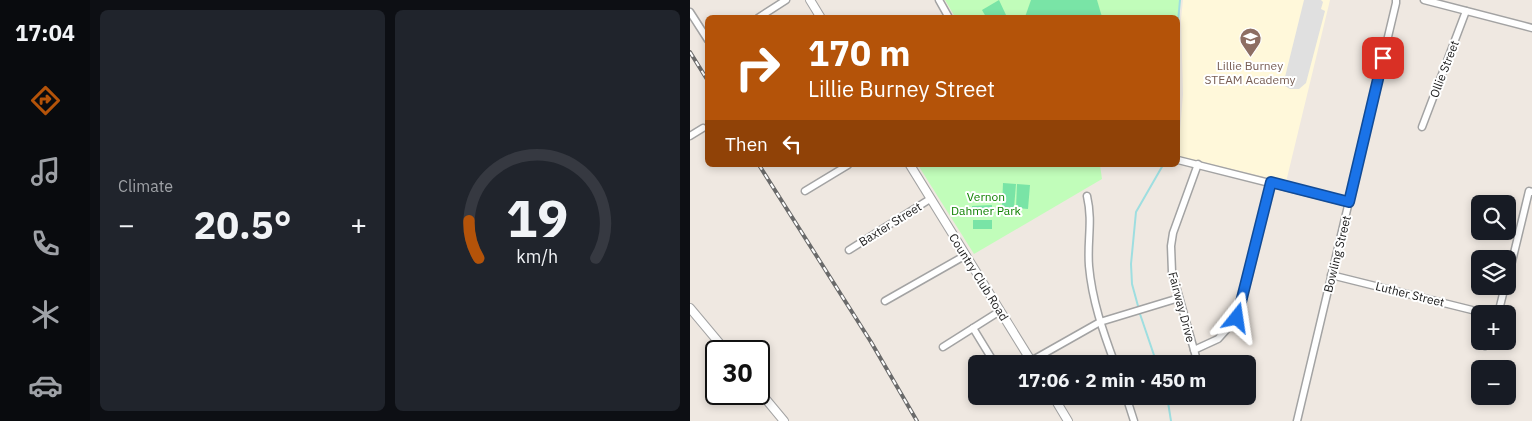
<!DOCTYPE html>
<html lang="en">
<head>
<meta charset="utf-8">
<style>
	:root { --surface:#171b24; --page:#20242c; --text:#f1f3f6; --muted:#9ea1a6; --line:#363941; --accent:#b45309 }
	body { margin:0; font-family:"IBM Plex Sans",sans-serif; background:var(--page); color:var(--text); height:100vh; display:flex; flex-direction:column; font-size:19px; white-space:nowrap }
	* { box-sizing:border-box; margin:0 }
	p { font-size:16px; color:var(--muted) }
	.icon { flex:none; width:28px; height:28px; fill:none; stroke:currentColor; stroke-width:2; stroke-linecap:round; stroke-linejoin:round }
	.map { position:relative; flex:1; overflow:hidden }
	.sheet { display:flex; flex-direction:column; gap:10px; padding:10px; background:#0d0f14; width:600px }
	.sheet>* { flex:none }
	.hud { position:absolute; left:15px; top:15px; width:475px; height:152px; border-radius:8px; box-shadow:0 2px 8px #0003; background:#b45309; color:#fff; overflow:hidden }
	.controls { position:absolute; left:781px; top:195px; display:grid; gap:10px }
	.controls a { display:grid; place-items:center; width:45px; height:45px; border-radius:8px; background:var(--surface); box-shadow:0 2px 8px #0003; font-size:25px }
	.speed { position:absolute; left:15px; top:340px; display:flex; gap:10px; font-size:25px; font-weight:700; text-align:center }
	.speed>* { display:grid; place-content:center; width:65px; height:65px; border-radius:50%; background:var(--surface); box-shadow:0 2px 8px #0003; line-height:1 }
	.speed .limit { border:2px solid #111; border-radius:8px; background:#fff; color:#111 }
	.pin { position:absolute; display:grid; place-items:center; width:42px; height:42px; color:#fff; margin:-21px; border-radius:10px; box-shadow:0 2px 8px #0006 }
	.me { position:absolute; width:55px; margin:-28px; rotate:15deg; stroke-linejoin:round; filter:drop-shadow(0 0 4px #0008) }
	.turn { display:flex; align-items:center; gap:18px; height:105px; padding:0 20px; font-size:22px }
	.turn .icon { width:65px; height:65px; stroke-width:2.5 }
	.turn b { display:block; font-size:35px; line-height:42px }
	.then { display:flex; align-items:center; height:48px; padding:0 20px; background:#0003; gap:10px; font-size:19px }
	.big { font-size:38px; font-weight:700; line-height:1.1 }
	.sheet .widget { flex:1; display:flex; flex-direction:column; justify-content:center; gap:8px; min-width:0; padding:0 18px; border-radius:8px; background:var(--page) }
	.sheet .dial { align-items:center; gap:0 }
	.dial svg { height:130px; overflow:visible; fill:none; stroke:var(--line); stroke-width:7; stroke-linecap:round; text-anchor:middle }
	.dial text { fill:var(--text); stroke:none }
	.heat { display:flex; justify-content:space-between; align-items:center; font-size:28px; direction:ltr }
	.sheet .tiles { flex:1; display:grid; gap:10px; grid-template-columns:repeat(2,1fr) }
	.trip { position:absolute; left:278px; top:355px; width:288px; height:50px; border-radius:8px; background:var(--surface); box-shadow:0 2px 8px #0003; font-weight:700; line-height:50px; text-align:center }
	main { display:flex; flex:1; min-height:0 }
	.menu { display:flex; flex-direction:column; width:90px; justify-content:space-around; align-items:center; background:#090b0e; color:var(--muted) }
	.menu .icon { width:35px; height:35px }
	.menu .current { color:var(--accent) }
	.menu b { font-size:22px; color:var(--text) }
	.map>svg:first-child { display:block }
</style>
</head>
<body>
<main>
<nav class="menu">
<b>17:04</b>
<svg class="icon current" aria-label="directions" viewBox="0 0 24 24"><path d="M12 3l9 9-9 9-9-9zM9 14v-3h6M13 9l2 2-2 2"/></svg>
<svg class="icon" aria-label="music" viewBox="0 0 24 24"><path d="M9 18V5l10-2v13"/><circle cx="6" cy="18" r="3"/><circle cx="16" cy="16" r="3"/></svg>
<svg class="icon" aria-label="phone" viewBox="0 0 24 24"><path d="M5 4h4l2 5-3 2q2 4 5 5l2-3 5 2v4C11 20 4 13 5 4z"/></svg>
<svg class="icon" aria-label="climate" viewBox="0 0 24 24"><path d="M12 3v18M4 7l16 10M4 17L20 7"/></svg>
<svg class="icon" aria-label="car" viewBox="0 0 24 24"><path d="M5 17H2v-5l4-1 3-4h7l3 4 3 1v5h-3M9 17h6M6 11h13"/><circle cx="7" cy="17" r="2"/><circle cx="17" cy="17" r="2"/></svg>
</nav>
<section class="sheet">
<div class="tiles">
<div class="widget"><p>Climate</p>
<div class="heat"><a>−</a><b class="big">20.5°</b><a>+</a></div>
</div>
<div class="widget dial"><svg viewBox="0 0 100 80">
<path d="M14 69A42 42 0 1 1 86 69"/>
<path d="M14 69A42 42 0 0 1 8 46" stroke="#b45309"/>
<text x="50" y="56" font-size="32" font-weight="700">19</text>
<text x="50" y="72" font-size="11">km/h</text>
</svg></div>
</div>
</section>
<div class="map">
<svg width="842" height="421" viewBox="0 0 842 421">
	<rect width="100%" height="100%" fill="#efe8e1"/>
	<path fill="#fff8da" d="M 493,0 L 640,0 L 596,182 L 488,156 L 493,94 L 491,19 Z"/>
	<g fill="#c1fdba">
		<path d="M 255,0 L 490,0 L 488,54 L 488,18 L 265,17 Z"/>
		<path d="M 228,165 L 410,165 L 412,179 L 284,254 Z"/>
	</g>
	<g fill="#79e4a6">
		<path d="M 309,0 L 316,15 L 312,17 L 296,17 L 292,10 Z"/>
		<path d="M 341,0 L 407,0 L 412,17 L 335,17 Z"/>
		<path d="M 313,183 L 326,184 L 324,208 L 312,207 Z"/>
		<path d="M 327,184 L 340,185 L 338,209 L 326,208 Z"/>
		<path d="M 302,205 L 302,214 L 282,215 L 282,206 Z"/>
		<rect x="283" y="220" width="19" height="9"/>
	</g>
	<path fill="#e0e0e0" d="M 614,0 L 631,0 L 633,2 L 631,9 L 635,11 L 616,83 L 609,89 L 600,89 L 595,86 L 594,81 Z"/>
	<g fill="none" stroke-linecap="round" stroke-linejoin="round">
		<g stroke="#9edee0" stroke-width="2">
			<path d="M 488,22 L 490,0"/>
			<path d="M 488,92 L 488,116"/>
			<path d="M 448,306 L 442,284 L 441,264 L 446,212 L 473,165"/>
			<path d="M 450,314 L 467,364"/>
			<path d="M 477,396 L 481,421"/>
		</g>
		<defs>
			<g id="minor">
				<path d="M 249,0 L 258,16"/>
				<path d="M 734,0 L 842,28"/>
				<path d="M 0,12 L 18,40"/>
				<path d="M 68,18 L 96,0"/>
				<path d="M 732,127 L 776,11"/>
				<path d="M 0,136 L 13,128"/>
				<path d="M 488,160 L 659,203"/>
				<path d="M 115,191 L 158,165"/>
				<path d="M 397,196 C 403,222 397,240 399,266 C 402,300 413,332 425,364"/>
				<path d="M 159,250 L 240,199"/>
				<path d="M 641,275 L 798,314"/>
				<path d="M 818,278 L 839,191 L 842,192"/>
				<path d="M 195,301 L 276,255"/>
				<path d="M 808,314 L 815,286"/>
				<path d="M 283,328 L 305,364"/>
				<path d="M 795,346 L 797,341"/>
				<path d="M 253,347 L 310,311"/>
				<path d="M 504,350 L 528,339 L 547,318 L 581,182"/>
				<path d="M 341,361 L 410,322 L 489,298"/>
				<path d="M 508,364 L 482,272 L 481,246 L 483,233 L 508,164"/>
				<path d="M 436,396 L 444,421"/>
				<path d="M 607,421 L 706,3 L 706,0"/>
			</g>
			<g id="tertiary">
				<path d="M 120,0 L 131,18"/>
				<path d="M 220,165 L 343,364"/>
				<path d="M 0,308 L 36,351"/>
				<path d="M 69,391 L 94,421"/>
				<path d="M 363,396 L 378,421"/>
			</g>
		</defs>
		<use href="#minor" stroke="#a3a3a3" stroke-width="9"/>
		<use href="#tertiary" stroke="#a3a3a3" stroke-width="10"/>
		<use href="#minor" stroke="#fff" stroke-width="6"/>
		<use href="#tertiary" stroke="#fff" stroke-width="8"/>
		<defs>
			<g id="rail">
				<path d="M 0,52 L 18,81"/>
				<path d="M 69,165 L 181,342 L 227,421"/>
			</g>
		</defs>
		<use href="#rail" stroke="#6a6a6a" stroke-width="4"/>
		<use href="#rail" stroke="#fff" stroke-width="2" stroke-dasharray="5.5" stroke-linecap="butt"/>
	</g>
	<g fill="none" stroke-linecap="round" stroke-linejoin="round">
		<defs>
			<path id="route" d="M 547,318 L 581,182 L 659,202 L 693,58"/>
		</defs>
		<use href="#route" stroke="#114b97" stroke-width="12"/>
		<use href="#route" stroke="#1a73e8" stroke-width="9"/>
	</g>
	<defs>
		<symbol id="school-pin" viewBox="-11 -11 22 30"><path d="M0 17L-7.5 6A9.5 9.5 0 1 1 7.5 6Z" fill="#8d6e63" stroke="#fff"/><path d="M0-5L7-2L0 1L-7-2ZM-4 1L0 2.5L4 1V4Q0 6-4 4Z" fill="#fff"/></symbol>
	</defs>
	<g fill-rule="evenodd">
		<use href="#school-pin" x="548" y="26" width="25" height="34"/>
	</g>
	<g text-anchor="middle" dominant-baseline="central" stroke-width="4" stroke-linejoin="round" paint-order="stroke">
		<g font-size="12" fill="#785e54" stroke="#fff">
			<text x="560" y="65">Lillie Burney<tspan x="560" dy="14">STEAM Academy</tspan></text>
		</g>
		<g font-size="12" fill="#1c1c1c" stroke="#fff">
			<text transform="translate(754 69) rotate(-69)">Ollie Street</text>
			<text transform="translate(200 224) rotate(-32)">Baxter Street</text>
			<text transform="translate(647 254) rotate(-76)">Bowling Street</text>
			<text transform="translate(289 277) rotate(58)">Country Club Road</text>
			<text transform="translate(720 294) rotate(14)">Luther Street</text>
			<text transform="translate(492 307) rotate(75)">Fairway Drive</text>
		</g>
		<g font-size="12" fill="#118203" stroke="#fff">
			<text x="296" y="196">Vernon<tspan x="296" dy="14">Dahmer Park</tspan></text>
		</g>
	</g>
</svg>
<div class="controls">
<a><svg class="icon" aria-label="search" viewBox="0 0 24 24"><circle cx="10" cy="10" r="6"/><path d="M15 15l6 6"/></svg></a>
<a><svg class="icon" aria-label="layers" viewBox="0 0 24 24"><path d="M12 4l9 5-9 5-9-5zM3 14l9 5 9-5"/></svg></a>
<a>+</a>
<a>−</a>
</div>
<div class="speed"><div class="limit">30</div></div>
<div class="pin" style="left:693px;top:58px;background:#d93025"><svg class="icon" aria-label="arrive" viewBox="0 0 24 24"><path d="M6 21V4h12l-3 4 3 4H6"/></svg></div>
<svg class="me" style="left:547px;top:318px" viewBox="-20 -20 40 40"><path d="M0-17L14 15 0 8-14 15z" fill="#1a73e8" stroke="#fff" stroke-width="4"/></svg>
<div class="trip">17:06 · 2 min · 450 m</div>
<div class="hud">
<div class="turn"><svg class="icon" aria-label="right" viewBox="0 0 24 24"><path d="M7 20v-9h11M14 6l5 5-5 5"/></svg><div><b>170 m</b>Lillie Burney Street</div></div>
<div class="then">Then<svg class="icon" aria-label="left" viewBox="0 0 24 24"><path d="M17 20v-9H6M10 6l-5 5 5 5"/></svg></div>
</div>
</div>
</main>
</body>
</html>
